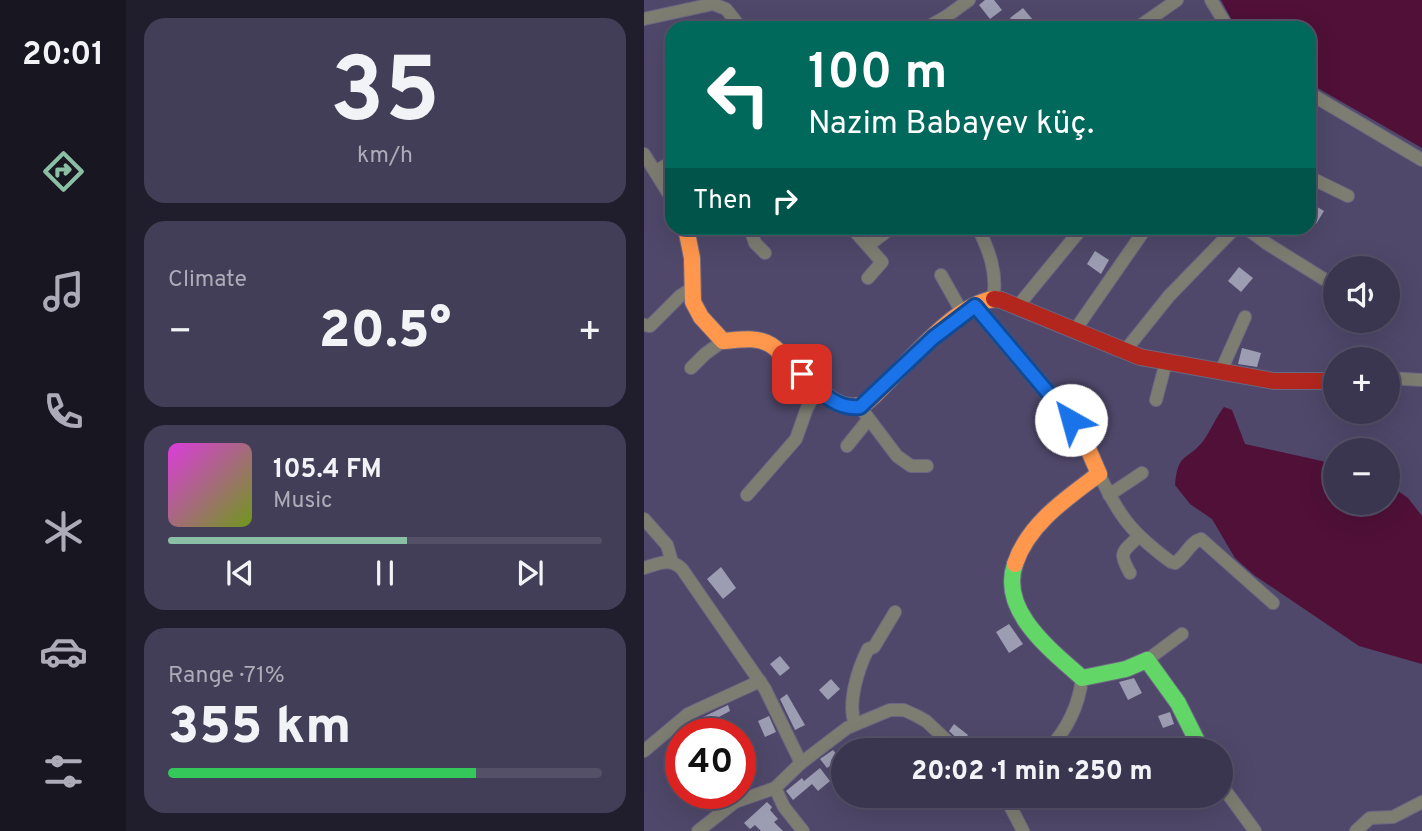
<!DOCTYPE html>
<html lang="en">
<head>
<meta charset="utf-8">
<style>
	:root { --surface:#3b3650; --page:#423e57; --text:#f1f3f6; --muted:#acabb7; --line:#545067; --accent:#8abfa5 }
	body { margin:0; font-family:Overpass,sans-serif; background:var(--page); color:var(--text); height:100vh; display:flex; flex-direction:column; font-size:26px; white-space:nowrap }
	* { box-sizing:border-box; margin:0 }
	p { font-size:23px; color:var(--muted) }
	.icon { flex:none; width:38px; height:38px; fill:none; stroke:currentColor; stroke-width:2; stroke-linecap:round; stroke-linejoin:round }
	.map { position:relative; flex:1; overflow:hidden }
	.panel { display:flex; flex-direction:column; gap:18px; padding:18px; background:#201e2c; width:518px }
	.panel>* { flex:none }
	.banner { position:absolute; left:21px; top:21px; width:651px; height:214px; border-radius:21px; box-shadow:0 7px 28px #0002,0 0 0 2px var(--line); background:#00695c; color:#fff; overflow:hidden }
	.fabs { position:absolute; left:679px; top:256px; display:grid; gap:14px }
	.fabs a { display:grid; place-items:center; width:77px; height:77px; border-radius:50%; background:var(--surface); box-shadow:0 7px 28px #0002,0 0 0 2px var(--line); font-size:35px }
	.speed { position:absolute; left:21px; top:718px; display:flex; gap:14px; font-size:35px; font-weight:700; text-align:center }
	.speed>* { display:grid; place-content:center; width:91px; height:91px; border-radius:50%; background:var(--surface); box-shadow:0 7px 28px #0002,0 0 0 2px var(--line); line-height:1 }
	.speed .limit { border:10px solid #d22; background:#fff; color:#111 }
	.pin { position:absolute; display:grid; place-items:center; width:60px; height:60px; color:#fff; margin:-30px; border-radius:14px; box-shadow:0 4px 10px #0006 }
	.me { position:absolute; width:77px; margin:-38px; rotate:322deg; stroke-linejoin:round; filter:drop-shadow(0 0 5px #0008) }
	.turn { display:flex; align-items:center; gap:24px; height:147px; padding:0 28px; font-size:32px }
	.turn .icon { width:91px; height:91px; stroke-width:2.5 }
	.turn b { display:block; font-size:49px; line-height:60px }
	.then { display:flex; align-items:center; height:66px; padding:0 28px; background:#0003; gap:14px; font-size:26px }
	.big { font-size:52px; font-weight:800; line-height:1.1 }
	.panel .widget { flex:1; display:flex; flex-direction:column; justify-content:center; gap:10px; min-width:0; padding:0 24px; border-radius:21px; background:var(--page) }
	.panel .dial { align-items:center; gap:0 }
	.dial b { font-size:91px; line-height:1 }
	.song { display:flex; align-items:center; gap:21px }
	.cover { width:84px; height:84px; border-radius:10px; background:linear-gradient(135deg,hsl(300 70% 55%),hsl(80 70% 35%)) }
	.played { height:7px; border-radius:4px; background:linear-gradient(90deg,var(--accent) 55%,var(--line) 55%) }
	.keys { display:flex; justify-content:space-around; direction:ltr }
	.heat { display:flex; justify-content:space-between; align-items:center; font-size:38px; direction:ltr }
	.charge { height:10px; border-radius:5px; background:linear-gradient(90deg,#34c759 71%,var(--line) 0) }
	.trip { position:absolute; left:187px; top:738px; width:402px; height:70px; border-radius:35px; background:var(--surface); box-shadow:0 7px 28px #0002,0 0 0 2px var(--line); font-weight:800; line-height:70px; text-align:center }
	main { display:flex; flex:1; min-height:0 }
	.dock { display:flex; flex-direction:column; width:126px; justify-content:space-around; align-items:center; background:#181620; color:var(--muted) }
	.dock .icon { width:49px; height:49px }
	.dock .active { color:var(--accent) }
	.dock b { font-size:32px; color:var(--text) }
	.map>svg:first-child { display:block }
</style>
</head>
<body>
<main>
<nav class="dock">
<b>20:01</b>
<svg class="icon active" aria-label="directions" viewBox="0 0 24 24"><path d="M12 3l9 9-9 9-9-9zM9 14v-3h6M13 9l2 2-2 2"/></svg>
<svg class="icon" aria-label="music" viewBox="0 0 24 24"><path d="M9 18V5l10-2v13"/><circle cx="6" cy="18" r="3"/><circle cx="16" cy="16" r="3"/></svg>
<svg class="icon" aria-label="phone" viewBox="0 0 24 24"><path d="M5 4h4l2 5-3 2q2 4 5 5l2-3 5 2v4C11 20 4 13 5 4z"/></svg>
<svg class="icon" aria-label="climate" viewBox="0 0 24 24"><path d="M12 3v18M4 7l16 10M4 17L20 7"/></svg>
<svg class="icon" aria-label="car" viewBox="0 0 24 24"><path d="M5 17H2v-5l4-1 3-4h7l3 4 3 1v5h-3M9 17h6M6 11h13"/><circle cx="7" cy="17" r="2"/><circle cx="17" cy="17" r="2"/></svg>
<svg class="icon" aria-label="filters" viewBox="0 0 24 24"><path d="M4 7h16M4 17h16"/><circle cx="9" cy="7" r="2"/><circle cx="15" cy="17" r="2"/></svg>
</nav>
<section class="panel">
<div class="widget dial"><b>35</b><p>km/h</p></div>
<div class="widget"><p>Climate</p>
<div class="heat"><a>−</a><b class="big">20.5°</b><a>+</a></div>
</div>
<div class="widget">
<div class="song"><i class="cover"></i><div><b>105.4 FM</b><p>Music</p></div></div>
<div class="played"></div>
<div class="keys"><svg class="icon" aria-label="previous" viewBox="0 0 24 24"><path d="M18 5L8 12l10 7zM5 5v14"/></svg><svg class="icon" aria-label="pause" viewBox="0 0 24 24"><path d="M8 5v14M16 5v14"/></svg><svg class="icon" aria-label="next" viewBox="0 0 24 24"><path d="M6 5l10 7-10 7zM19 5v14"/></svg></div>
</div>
<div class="widget"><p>Range · 71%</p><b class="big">355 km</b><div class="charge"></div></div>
</section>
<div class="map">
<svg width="778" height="831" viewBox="0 0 778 831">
	<rect width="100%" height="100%" fill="#4f486a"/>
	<g fill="#501038">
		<path d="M 577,0 L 778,0 L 778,148 L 665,83 L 665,28 L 592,28 Z"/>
		<path d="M 580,407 L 588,410 L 601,444 L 691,464 L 691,502 L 744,502 L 744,484 L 764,498 L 778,516 L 778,664 L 715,646 L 610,575 L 591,558 L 568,519 L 546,504 L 531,485 C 534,451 543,462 560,440 C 567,430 572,417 580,407 Z"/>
	</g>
	<g fill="#9c9cb2">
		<path d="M 341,0 L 350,0 L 358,10 L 346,19 L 335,5 Z"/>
		<path d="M 379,8 L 389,20 L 380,28 L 374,28 L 366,18 Z"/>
		<path d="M 665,202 L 680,211 L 672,224 L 665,220 Z"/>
		<path d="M 451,251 L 465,260 L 457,274 L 443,264 Z"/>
		<path d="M 595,267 L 609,278 L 597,292 L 584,281 Z"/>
		<path d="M 598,348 L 617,353 L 613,367 L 594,364 Z"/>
		<path d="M 77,567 L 92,588 L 79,599 L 63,579 Z"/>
		<path d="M 365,624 L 379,644 L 365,653 L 352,632 Z"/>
		<path d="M 136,656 L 146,668 L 136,676 L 126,664 Z"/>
		<path d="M 490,678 L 498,693 L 484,700 L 475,682 Z"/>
		<path d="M 187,679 L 196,689 L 184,700 L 175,690 Z"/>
		<path d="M 143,694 L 161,725 L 151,730 L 136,699 Z"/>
		<path d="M 84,705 L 86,711 L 62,724 L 59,717 Z"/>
		<path d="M 526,712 L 530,724 L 519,728 L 514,716 Z"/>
		<path d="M 125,716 L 132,732 L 121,737 L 114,721 Z"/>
		<path d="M 310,724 L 324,735 L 318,743 L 305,731 Z"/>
		<path d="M 189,750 L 196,759 L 183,768 L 176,759 Z"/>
		<path d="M 176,768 L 186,781 L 174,791 L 168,784 L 149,800 L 142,791 L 158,778 L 160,781 Z"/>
		<path d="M 58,793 L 88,793 L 74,804 L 73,802 L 60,810 L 51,796 Z"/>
		<path d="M 123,802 L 128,807 L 126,810 L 134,819 L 130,822 L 139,831 L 117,831 L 111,825 L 106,829 L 100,823 Z"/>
	</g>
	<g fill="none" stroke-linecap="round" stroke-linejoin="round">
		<defs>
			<g id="street">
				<path d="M 567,0 L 584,28"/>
				<path d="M 0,19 L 69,4 L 82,9 L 97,28"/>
				<path d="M 282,28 L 303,16 L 325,0"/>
				<path d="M 493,28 L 533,0"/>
				<path d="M 665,93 L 778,160"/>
				<path d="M 0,154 L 28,199"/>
				<path d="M 12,171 L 28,162"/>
				<path d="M 665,177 L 704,196"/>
				<path d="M 106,228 L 111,243 L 121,253"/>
				<path d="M 208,228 L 238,262 L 224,278"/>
				<path d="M 334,228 C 345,250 354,274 349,299"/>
				<path d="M 602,228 L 622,243 L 691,286"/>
				<path d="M 225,245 L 247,228"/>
				<path d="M 297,275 L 319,314"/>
				<path d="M 373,307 L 438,228"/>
				<path d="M 0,325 L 6,326 L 36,296 L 47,289"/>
				<path d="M 431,330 L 502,228"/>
				<path d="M 480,352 L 525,296 L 591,228"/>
				<path d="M 47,368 L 61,354 L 79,341"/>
				<path d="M 576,373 L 601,317"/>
				<path d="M 744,378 L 778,380"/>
				<path d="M 512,400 L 522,362"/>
				<path d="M 216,407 L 253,456 L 267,466 L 283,466"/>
				<path d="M 203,446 L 224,420"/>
				<path d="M 455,474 C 476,518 488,533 527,562 L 531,563 C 541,557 546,542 557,539 L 629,603"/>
				<path d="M 103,495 L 152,439 L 163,408 L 174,389"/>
				<path d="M 465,495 L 498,473"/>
				<path d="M 0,519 L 23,545 L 28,562"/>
				<path d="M 0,568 C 14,564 26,557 38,569 L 121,689 L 157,763"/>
				<path d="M 486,573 C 474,552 478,553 494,537"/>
				<path d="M 503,660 L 538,634"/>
				<path d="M 211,724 C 203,703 214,669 224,649 L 230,647 L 251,612"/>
				<path d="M 0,751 L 44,714 L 116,681"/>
				<path d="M 403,751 C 423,730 435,706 438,678"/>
				<path d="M 578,786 L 611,831"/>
				<path d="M 131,788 L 140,807 L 159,831"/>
				<path d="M 361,796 L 379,831"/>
				<path d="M 54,831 L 91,802 L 131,788 L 157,763 L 203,728 L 246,710 L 260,710 L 271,715 L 282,721 L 314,751"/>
				<path d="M 712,831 L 726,818 L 749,817 L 778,802"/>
			</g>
			<path id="fast" d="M 371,564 C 355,611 407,650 438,678 L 482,669 L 503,660 L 534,703 L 558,751"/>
			<g id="slow">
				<path d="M 42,228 L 48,258 L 49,302 L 57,317 L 79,341 C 95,340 113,336 127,345 C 151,361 191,423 223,402 C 256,374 306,305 350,299"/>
				<path d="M 331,306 L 427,420 L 439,437 L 455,474 C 423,498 384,524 371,564"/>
			</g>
			<path id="jam" d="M 350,299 L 357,300 L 496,357 L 630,381 L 691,381"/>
		</defs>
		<use href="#street" stroke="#6c6782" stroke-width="14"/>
		<use href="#fast" stroke="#6c6782" stroke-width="18"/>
		<use href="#slow" stroke="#6c6782" stroke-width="18"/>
		<use href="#jam" stroke="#6c6782" stroke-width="18"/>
		<use href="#street" stroke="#7e7d72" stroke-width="12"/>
		<use href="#fast" stroke="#63d668" stroke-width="16"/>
		<use href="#slow" stroke="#ff974d" stroke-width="16"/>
		<use href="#jam" stroke="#b3261e" stroke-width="16"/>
	</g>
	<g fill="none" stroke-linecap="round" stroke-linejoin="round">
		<defs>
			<path id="route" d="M 158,374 C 175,390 191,410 216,407 L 289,338 L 331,306 L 427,420"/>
		</defs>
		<use href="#route" stroke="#114b97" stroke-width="18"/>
		<use href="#route" stroke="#1a73e8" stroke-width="12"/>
	</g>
</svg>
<div class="fabs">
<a><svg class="icon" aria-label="sound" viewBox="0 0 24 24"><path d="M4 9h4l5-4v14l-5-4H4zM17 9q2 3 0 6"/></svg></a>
<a>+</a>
<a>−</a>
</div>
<div class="speed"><div class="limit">40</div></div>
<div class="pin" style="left:158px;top:374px;background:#d93025"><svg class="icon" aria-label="arrive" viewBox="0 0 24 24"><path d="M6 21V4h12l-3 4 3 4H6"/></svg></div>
<svg class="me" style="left:427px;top:420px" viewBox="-20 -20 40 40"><circle r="19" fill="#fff"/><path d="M0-13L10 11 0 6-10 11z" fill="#1a73e8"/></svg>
<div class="trip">20:02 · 1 min · 250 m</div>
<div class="banner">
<div class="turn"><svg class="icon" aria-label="left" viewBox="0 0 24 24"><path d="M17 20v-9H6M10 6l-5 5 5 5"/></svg><div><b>100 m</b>Nazim Babayev küç.</div></div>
<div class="then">Then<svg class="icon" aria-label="right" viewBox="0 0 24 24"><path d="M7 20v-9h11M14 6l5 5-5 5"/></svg></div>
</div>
</div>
</main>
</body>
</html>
